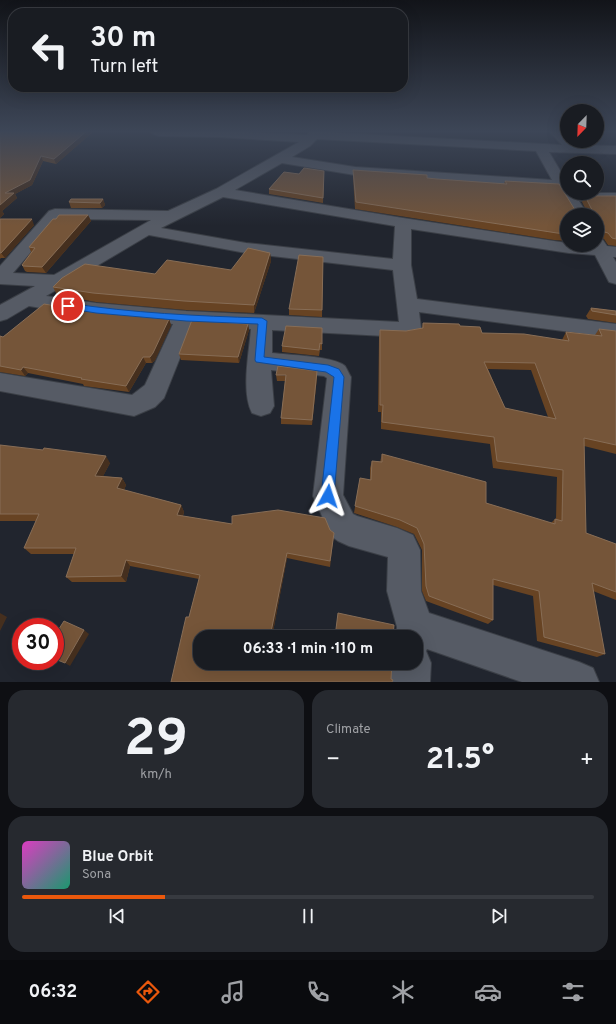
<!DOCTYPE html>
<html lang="en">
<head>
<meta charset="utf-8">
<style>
	:root { --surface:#191c22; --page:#26292f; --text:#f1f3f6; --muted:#9fa1a5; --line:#373a40; --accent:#ea580c }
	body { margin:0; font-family:Overpass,sans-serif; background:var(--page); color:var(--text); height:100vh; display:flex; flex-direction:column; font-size:15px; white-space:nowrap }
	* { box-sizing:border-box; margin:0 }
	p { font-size:13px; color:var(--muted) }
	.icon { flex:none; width:22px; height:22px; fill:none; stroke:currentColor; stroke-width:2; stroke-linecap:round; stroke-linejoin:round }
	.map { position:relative; height:682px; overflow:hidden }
	.details { display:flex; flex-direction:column; gap:8px; padding:8px; background:#0e0f13; flex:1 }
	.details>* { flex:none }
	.banner { position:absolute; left:8px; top:8px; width:400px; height:84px; border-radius:16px; box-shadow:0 4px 16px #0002,0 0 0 1px var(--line); background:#191c22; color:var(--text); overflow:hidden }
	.needle { width:26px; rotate:203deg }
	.fabs { position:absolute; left:560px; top:104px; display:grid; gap:8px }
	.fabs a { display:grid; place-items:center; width:44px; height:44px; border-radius:50%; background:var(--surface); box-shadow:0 4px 16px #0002,0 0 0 1px var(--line); font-size:20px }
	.speed { position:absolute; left:12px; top:618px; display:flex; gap:8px; font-size:20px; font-weight:700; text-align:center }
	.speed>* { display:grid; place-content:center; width:52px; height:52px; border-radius:50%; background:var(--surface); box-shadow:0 4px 16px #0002,0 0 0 1px var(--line); line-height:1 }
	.speed .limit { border:6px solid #d22; background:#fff; color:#111 }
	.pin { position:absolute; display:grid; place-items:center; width:34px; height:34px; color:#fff; margin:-17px; border:2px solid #fff; border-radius:50%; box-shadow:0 1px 4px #0007 }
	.me { position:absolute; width:44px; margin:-22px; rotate:5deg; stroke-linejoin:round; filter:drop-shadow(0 0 3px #0008) }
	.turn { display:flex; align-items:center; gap:14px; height:84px; padding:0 16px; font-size:18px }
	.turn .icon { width:52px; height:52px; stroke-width:2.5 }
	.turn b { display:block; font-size:28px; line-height:34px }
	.big { font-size:30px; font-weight:700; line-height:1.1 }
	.details .card { flex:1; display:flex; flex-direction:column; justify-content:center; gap:6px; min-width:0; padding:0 14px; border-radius:16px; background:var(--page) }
	.details .dial { align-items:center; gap:0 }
	.dial b { font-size:52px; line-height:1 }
	.song { display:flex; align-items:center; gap:12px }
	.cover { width:48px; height:48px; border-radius:6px; background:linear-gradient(135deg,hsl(310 70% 55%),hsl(160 70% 35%)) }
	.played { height:4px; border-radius:2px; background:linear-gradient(90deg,var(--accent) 25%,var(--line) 25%) }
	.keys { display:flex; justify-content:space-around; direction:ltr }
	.heat { display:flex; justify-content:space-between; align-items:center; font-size:22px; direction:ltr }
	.details .tiles { flex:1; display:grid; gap:8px; grid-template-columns:1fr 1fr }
	.card:last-child { grid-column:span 2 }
	.trip { position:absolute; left:193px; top:630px; width:230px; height:40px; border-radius:16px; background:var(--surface); box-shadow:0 4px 16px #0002,0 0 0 1px var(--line); font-weight:700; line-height:40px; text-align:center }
	.dock { display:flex; height:64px; justify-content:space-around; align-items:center; background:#0a0b0e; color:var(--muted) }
	.dock .icon { width:28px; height:28px }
	.dock .on { color:var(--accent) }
	.dock b { font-size:18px; color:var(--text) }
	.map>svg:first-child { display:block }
</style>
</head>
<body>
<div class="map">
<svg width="616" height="682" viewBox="0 0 616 682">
	<rect width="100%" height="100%" fill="#21252e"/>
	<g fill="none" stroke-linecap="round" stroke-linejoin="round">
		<defs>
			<path id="minor" d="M 152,130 L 219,131 L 307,135 L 311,130 L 324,130 L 322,132 L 562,145 L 548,130 L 561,130 L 567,136 L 567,141 L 572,141 L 576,145 L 616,146 L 616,154 L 549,152 L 567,182 L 567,193 L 616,193 L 616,201 L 579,201 L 588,215 L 572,215 L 557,189 L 355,175 L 282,163 L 235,190 L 403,218 L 567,243 L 567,245 L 597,245 L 597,239 L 603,240 L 607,246 L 616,247 L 616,257 L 613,257 L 616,262 L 616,284 L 609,282 L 595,255 L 569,253 L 411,229 L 411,265 L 417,299 L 616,324 L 616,338 L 419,312 L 421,328 L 418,333 L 404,337 L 272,330 L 272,353 C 287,355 335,356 345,366 C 347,369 349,374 351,377 L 343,495 L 353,514 L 357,516 L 397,528 L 413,535 L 420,550 L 421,591 L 429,613 L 579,662 L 593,668 L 599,682 L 522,682 L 427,649 L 426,651 L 431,663 L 430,682 L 390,682 L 393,663 L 416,663 L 416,637 L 396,637 L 397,627 L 387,591 L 388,557 L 349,546 L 338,541 L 331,536 L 313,496 L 327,378 L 324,376 L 271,370 L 274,406 L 270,413 L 261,416 L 252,413 C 241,392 249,353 251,329 L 193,325 L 164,398 L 155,407 L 134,416 L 0,391 L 0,373 L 132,395 L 145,385 L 173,324 L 96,317 L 29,306 L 7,319 L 0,321 L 0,305 L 35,286 L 0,284 L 0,266 L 49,211 L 55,209 L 168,211 L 216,189 L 299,142 L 219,137 L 159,136 L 153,134 L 151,132 ZM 317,139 L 536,151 L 552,180 L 355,167 L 292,157 L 310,146 ZM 223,197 L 395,226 L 393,259 L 246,243 L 161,228 ZM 59,219 L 151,220 L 54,275 L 13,273 ZM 149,235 L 246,253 L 393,270 L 399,322 L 186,311 L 96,303 L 46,296 Z"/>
		</defs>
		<use href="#minor" stroke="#3b3f46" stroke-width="2"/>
		<use href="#minor" fill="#565b65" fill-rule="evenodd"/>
	</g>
	<g fill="#674323" fill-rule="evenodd">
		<path d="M 0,130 L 95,130 L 56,164 L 43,161 L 32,185 L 15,194 L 17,198 L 2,211 L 4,214 L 0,218 Z"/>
		<path d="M 353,170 L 437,179 L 504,184 L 505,181 L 575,210 L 586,210 L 582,202 L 585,196 L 616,196 L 616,246 L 608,245 L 604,239 L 599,238 L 597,241 L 597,215 L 567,215 L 567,241 L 554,240 L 355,209 L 353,176 Z"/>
		<path d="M 324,171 L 323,203 L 269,194 L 269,189 Z"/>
		<path d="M 103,199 L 105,205 L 102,208 L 71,208 L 69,202 Z"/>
		<path d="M 88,215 L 91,221 L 46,273 L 27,272 L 25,271 L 22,265 L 31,252 L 29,247 L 56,219 Z"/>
		<path d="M 0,219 L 34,225 L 5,258 L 1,258 L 0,259 Z"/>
		<path d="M 270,253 L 271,261 L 254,313 L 186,310 L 96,302 L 57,295 L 53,287 L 155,274 L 231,270 Z"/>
		<path d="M 323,257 L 322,317 L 289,315 L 289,309 Z"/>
		<path d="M 591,308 L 616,311 L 616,323 L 588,319 L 586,316 Z"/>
		<path d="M 93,312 L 169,319 L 171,325 L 155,360 L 152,363 L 146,363 L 129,392 L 84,386 L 83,384 L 28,373 L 25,376 L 0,372 L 0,336 L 3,337 Z"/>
		<path d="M 423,323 L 460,326 L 482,333 L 562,340 L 566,332 L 595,335 L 599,329 L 616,331 L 616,454 L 584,446 L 586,533 L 616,544 L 616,600 L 593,591 L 605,654 L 597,657 L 537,641 L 533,596 L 493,585 L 493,620 L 488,624 L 426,601 L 422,591 L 422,550 L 414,534 L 397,527 L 354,513 L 360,478 L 370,480 L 370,468 L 372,461 L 380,462 L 382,454 L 486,503 L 551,523 L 555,519 L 556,519 L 557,477 L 493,468 L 490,444 L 381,429 L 381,412 L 378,412 L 379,337 L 380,330 L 406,331 L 422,328 ZM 488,369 L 531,370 L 548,417 L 505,408 Z"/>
		<path d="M 248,324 L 249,330 L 239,363 L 181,360 L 179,354 Z"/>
		<path d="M 322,328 L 322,350 L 320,350 L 319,356 L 282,352 L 282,346 Z"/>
		<path d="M 276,375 L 317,377 L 312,425 L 281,424 L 281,418 L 285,381 L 277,381 Z"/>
		<path d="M 0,445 L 110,463 L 103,476 L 122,478 L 126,485 L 124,490 L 181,505 L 184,512 L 183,516 L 232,524 L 330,530 L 334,533 L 330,567 L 287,558 L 272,637 L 200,637 L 171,682 L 189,617 L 199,579 L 130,566 L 126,582 L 72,582 L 66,577 L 74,554 L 31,554 L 24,548 L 36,521 L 0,521 Z"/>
	</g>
	<g fill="#452f1e">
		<path d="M 88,130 L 95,130 L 56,164 L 54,159 Z"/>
		<path d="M 41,156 L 43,161 L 32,185 L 15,194 L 17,198 L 2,211 L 4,214 L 0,218 L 0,205 L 5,193 Z"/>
		<path d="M 103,199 L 105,205 L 102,208 L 100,203 Z"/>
		<path d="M 88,215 L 91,221 L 46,273 L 42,267 Z"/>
		<path d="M 32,219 L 34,225 L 5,258 L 1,253 Z"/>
		<path d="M 270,253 L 271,261 L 254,313 L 254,305 Z"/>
		<path d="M 169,319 L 171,325 L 155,360 L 152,363 L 150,357 Z"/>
		<path d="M 248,324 L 249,330 L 239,363 L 238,357 Z"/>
		<path d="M 143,357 L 146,363 L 129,392 L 126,386 Z"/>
		<path d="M 23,367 L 28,373 L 25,376 L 21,370 Z"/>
		<path d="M 317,371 L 317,377 L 312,425 L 312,420 Z"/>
		<path d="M 106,456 L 110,463 L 100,482 L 95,476 Z"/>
		<path d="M 122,478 L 126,485 L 122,495 L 117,488 Z"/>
		<path d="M 181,505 L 184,512 L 180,521 L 177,515 Z"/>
		<path d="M 287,553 L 287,558 L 272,637 L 270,637 Z"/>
		<path d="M 126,560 L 130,566 L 126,582 L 121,576 Z"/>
		<path d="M 0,613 L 7,617 L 0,631 Z"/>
		<path d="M 84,630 L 89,634 L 70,666 L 65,663 Z"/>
	</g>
	<g fill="#755539" stroke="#876d56" fill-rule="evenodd">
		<path d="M 0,130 L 88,130 L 54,159 L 41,156 L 30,180 L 5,193 L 14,193 L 0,205 Z"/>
		<path d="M 304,168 L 324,171 L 323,198 L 269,189 L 284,172 L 299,174 Z"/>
		<path d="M 353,170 L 427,175 L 427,178 L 437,179 L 507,184 L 505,181 L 559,184 L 575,210 L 592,210 L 585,196 L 616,196 L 616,239 L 612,238 L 608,233 L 601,231 L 599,233 L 599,237 L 597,237 L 597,215 L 567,215 L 567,234 L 557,233 L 356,202 Z"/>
		<path d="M 71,199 L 103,199 L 100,203 L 69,202 Z"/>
		<path d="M 59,215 L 88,215 L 42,267 L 23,266 L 22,265 L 35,248 L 29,247 L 53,219 L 56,219 Z"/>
		<path d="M 0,219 L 32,219 L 1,253 L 0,253 Z"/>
		<path d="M 248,248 L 270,253 L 254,305 L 184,301 L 93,293 L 53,287 L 62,278 L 85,264 L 155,274 L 167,260 L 231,270 Z"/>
		<path d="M 299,255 L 323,257 L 322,310 L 289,309 Z"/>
		<path d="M 44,304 L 93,312 L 169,319 L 153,353 L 150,357 L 143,357 L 126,386 L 81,379 L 82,378 L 23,367 L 21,370 L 0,366 L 0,336 L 3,337 Z"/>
		<path d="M 591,308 L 616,311 L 616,315 L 592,311 Z"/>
		<path d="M 192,320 L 248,324 L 238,357 L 179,354 Z"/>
		<path d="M 423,323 L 459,324 L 460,326 L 480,327 L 482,333 L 524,334 L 569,341 L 566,332 L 602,336 L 599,329 L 616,331 L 616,445 L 584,438 L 586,533 L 616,544 L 616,592 L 592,583 L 605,654 L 544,637 L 539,591 L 493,579 L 493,620 L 429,596 L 426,586 L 424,544 L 417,528 L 400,520 L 355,506 L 360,478 L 371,480 L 372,461 L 382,462 L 382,454 L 486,482 L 486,503 L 555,524 L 555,519 L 562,521 L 563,470 L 497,461 L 494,437 L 382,422 L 383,405 L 380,405 L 380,330 L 406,331 L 423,328 ZM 484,362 L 535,363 L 556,419 L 505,408 Z"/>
		<path d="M 286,326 L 322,328 L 322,344 L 320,343 L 319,350 L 282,346 Z"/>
		<path d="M 278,366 L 317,371 L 312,420 L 281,418 L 286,375 L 276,375 Z"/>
		<path d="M 0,445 L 43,450 L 44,448 L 106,456 L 95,476 L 122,478 L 117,488 L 181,505 L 177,515 L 232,524 L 232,516 L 278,510 L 325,518 L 330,530 L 334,533 L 330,561 L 287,553 L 270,637 L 200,637 L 200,663 L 392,663 L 391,679 L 393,680 L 392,682 L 171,682 L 186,617 L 189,617 L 200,575 L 126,560 L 121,576 L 66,577 L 76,548 L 24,548 L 39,514 L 0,514 Z"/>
		<path d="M 338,613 L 394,625 L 393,637 L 335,637 Z"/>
		<path d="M 64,621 L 84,630 L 65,663 L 55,659 L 55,635 Z"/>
	</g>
	<linearGradient id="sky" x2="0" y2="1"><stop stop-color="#121419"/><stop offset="0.58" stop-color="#3d4657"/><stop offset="1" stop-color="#3d4657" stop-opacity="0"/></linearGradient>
	<rect width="616" height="226" fill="url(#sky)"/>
	<path fill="#1a73e8" stroke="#114b97" d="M 68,303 C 132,313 197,316 262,318 L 267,321 L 264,357 L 328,365 L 339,369 L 344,377 L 334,496 L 332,500 L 328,502 L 323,500 L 321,496 L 334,377 L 326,372 L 256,362 L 255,360 L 258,324 L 186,321 L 96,313 L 65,308 L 63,306 Z"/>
</svg>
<div class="fabs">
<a><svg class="needle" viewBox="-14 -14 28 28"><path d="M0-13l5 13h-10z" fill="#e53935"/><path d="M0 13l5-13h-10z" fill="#9fa1a5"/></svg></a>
<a><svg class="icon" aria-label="search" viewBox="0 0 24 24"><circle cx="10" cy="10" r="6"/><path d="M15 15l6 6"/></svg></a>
<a><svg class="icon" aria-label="layers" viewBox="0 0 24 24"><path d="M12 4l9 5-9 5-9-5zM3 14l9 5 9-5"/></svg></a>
</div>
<div class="speed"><div class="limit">30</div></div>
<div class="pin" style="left:68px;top:306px;background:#d93025"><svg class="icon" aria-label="arrive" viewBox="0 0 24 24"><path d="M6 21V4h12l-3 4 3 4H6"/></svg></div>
<svg class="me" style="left:328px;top:496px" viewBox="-20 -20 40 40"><path d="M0-17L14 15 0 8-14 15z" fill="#1a73e8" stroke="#fff" stroke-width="4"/></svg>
<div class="trip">06:33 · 1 min · 110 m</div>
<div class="banner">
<div class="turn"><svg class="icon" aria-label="left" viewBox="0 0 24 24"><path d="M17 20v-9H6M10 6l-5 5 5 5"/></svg><div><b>30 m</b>Turn left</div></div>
</div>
</div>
<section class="details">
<div class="tiles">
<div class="card dial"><b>29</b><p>km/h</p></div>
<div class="card"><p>Climate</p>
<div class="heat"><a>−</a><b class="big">21.5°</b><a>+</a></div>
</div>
<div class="card">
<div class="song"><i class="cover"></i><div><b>Blue Orbit</b><p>Sona</p></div></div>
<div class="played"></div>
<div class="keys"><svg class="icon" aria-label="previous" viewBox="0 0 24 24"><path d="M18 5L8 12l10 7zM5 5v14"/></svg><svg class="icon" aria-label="pause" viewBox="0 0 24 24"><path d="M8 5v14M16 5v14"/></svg><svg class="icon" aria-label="next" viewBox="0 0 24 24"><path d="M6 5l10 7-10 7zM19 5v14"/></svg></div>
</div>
</div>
</section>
<nav class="dock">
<b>06:32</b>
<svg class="icon on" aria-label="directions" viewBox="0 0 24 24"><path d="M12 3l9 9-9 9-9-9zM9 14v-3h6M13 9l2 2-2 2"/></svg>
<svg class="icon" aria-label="music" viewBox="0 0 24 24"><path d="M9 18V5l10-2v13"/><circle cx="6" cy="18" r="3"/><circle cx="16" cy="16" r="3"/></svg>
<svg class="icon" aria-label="phone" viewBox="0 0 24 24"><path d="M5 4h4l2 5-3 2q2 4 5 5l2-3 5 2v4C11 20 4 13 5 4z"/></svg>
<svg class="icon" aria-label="climate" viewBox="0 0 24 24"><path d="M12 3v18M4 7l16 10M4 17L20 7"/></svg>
<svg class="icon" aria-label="car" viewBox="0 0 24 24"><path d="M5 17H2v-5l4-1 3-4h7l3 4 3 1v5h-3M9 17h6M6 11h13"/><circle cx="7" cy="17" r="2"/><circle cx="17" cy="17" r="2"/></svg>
<svg class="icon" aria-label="filters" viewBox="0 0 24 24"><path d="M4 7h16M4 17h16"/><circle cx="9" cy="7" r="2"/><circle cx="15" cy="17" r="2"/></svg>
</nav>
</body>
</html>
